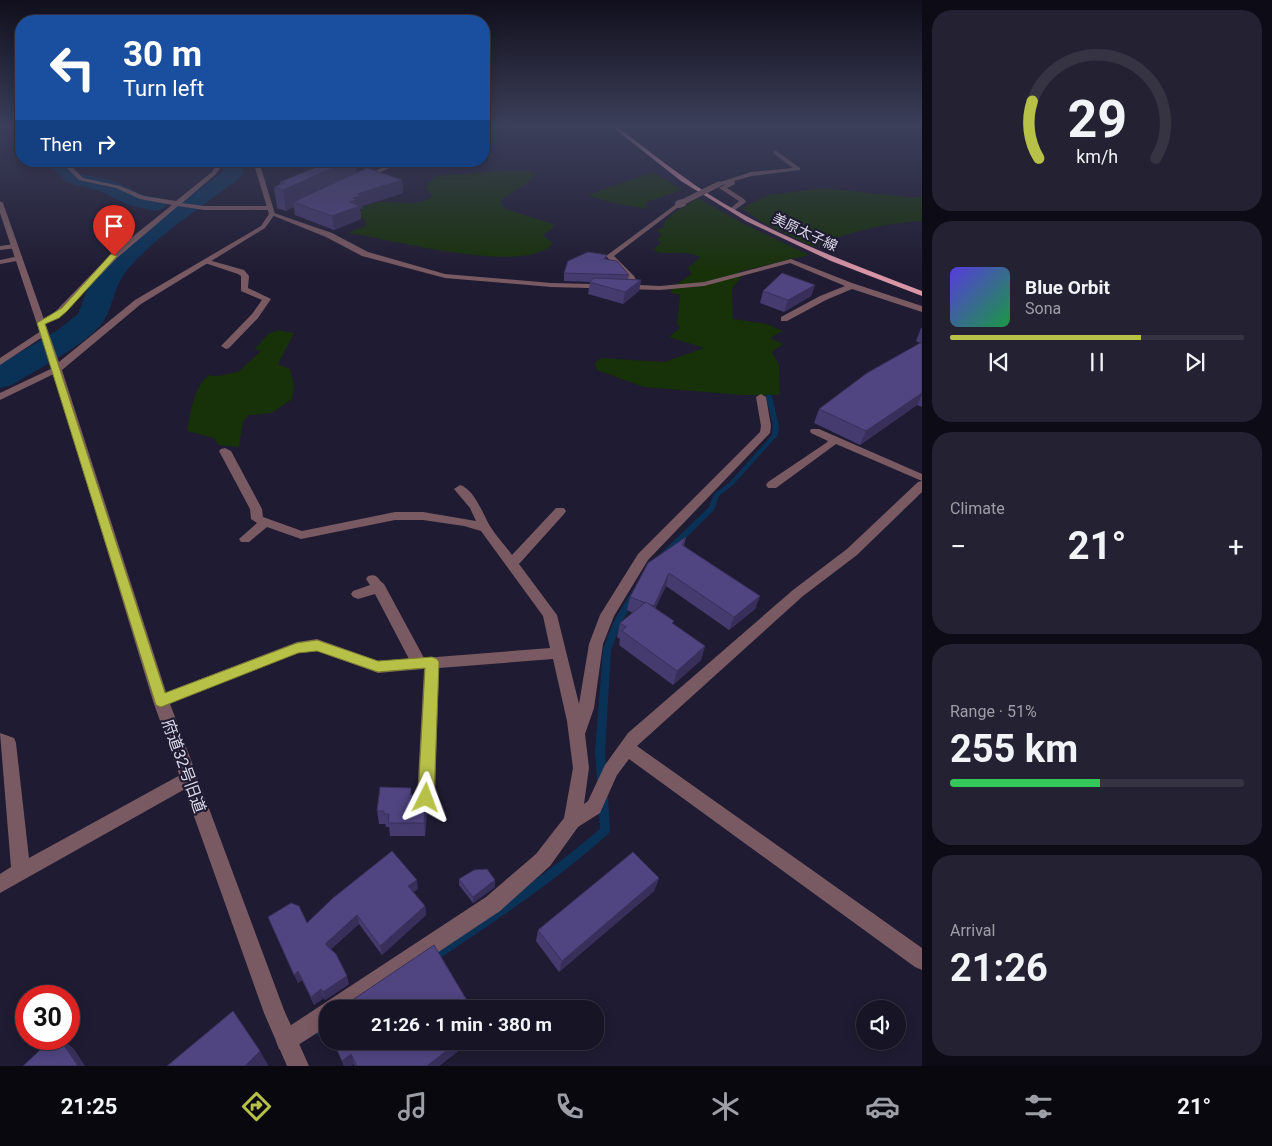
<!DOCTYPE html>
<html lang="en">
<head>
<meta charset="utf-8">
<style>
	:root { --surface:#171426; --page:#242132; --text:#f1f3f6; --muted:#9e9ea7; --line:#363343; --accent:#b8c147 }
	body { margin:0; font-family:Roboto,"Noto Sans JP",sans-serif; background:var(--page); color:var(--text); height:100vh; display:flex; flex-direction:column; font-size:19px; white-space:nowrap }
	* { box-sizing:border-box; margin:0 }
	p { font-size:16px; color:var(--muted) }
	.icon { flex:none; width:28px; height:28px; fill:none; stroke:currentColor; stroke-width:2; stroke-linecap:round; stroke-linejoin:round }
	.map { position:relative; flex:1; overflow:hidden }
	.sheet { display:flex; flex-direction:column; gap:10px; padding:10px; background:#0d0b15; width:350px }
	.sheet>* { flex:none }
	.top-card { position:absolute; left:15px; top:15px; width:475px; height:152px; border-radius:20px; box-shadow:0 2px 12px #0003,0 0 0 1px var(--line); background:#1a4fa0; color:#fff; overflow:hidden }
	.fabs { position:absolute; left:856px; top:1000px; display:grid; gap:10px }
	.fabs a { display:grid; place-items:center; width:50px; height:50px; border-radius:50%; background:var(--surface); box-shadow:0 2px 12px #0003,0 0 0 1px var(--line); font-size:25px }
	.speed { position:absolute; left:15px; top:985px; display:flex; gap:10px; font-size:25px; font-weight:700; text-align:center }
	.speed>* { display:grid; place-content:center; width:65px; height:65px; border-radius:50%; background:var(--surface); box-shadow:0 2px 12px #0003,0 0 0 1px var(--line); line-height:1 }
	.speed .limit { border:8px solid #d22; background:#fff; color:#111 }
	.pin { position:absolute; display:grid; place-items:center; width:42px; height:42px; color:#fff; margin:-51px -21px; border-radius:50% 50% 50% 0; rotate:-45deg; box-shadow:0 0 5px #0007 }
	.pin .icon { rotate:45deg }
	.me { position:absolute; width:55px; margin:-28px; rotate:3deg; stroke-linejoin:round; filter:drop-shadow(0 0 4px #0008) }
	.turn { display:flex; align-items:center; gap:18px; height:105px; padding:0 25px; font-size:22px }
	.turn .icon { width:65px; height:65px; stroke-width:2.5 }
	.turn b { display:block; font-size:35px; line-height:42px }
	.then { display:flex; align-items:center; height:48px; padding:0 25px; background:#0003; gap:10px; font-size:19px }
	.big { font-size:38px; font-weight:700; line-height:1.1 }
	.sheet .widget { flex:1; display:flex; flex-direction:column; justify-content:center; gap:8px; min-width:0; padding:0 18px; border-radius:20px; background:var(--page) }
	.sheet .dial { align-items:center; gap:0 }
	.dial svg { height:130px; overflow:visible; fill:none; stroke:var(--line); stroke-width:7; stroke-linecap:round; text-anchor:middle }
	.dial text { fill:var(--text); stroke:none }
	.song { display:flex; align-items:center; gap:15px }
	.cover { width:60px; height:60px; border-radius:8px; background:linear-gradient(135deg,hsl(250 70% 55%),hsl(140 70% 35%)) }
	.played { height:5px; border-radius:2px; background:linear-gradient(90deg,var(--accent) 65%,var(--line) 65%) }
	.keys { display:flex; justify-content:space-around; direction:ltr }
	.heat { display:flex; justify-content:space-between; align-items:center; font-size:28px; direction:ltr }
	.charge { height:8px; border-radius:4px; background:linear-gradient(90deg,#34c759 51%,var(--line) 0) }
	.trip { position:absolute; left:319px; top:1000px; width:285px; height:50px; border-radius:20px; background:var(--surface); box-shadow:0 2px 12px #0003,0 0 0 1px var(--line); font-weight:700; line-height:50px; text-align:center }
	.dock { display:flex; height:80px; justify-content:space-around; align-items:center; background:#09080f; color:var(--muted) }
	.dock .icon { width:35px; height:35px }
	.dock .on { color:var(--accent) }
	.dock b { font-size:22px; color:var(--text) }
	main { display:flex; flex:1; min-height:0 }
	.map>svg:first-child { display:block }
</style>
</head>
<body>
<main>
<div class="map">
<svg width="922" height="1066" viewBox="0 0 922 1066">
	<rect width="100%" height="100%" fill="#1f1b32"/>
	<g fill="#173108">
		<path d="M 514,170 L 531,171 L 536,174 C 530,184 509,192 500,202 L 506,209 L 553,224 L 553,228 L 543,235 L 553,243 C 526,277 388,238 348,233 L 366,226 L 365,220 L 358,216 C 366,194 398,205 415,203 C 420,202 426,200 431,198 L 432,194 L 425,188 L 435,176 Z"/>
		<path d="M 653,172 L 682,190 L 646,202 L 646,209 L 613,203 L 588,195 Z"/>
		<path d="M 823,188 L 909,197 L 922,197 L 922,221 C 889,222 844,233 813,247 L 762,222 L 742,208 L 768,195 Z"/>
		<path d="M 698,198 L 746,225 L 809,255 L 738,272 L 741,277 L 732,289 L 733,319 L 767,324 L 783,331 L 770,338 L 783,344 L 772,352 L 779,365 L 780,395 L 742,395 L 644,387 L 597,370 L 595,363 L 601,358 L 664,362 L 704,348 L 669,337 L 680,328 L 677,323 L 680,295 L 671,293 L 671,288 L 692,274 L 688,268 L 700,257 C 688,250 671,255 657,252 L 654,249 L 661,243 L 657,239 L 662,235 L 656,230 L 663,228 C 666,214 686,206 698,198 Z"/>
		<path d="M 278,330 L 294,333 L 278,364 L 290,369 L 294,386 L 292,399 L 272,413 L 249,415 L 243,421 L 239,447 L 219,445 L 214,438 L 187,431 C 191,412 193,388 209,375 C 219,378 227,373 238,372 L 261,351 L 255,349 L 268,334 Z"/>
	</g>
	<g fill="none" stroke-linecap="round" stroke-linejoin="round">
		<g fill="#0a3257" fill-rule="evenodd">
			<path d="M 769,394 L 772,396 L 779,426 L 778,435 L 733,485 L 719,496 L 714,510 L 665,559 L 659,559 L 658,557 L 659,555 L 709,507 L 714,494 L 729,483 L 772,435 L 773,426 L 766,396 Z"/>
			<path d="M 633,593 L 636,594 L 637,596 L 621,623 L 611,650 L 605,752 L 607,781 L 605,784 L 602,785 L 599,784 L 597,781 L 595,752 L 603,650 L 613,623 L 630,594 Z"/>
			<path d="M 603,793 L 606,794 L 608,797 L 610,831 L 608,834 C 555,882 495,921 436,961 L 432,963 L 428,961 L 426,957 L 428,953 C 487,914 546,875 600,829 L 598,797 L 600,794 Z"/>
			<path d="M 328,1021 L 328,1034 L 321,1037 L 317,1035 L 315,1031 L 317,1027 Z"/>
		</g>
		<g fill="#0a3257" fill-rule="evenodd">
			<path d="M 40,161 L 67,161 L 80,174 L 114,181 L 143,195 L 163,199 L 166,204 L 163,209 L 155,211 L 128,205 L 100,191 L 66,182 L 56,171 L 43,165 Z"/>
			<path d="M 223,161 L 243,161 L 243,174 L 240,178 C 202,207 158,234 127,270 C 113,287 113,308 103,322 C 86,345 37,369 12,385 L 0,388 L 0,364 L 58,330 L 78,314 L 87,290 L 107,261 L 132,237 L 223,172 Z"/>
		</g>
		<g fill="#7a5a62" fill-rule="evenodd">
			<path d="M 484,125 L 490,125 L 484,128 Z"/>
			<path d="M 775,150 L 800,168 L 800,170 L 752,176 L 734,181 L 735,184 L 727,188 L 744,199 L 746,202 L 735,210 L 731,210 L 731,208 L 739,201 L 719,188 L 726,184 L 719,186 L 717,183 L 751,172 L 793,168 L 773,153 Z"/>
			<path d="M 52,161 L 61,161 L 71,166 L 83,178 L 120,186 L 144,196 L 176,201 L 212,172 L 216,165 L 215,161 L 221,161 L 222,165 L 216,174 L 182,203 L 204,206 L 269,206 L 272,208 L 269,210 L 204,210 L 178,206 L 117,258 L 59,318 L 40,326 L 37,325 L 37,321 L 53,314 L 111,254 L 172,205 L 140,199 L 116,188 L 79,180 L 67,168 Z"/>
			<path d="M 396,161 L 404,161 L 364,180 L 359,179 Z"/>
			<path d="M 679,202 L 682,204 L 681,205 L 614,256 L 634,276 L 639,285 L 660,286 L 704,282 L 791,259 L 852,283 L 922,306 L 922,312 L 852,289 L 826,300 L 787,321 L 781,321 L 781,317 L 820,296 L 845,286 L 790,263 L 704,286 L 660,290 L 551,287 L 445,278 L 362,256 L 326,237 L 269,214 L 274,213 L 332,233 L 368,252 L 445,274 L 551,283 L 631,285 L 628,279 L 606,256 Z"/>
			<path d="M 14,244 L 17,244 L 17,248 L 0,250 L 0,246 Z"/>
			<path d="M 19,256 L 22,256 L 22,260 L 0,264 L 0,260 Z"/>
			<path d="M 205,259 L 244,270 L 249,276 L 248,288 L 271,299 L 258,318 L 229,348 L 226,349 L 221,346 L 252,314 L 262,300 L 241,291 L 241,276 L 238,274 L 205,263 Z"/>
			<path d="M 44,329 L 48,332 L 47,334 L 0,365 L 0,358 Z"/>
			<path d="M 57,366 L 62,369 L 60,371 L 0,400 L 0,393 Z"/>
			<path d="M 761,394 L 766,397 L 771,426 L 770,433 L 648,560 L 614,616 L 603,644 L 594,708 L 585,734 L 589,768 L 584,804 L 588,801 L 605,765 L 628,733 L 793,590 L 847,549 L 918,482 L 922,481 L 836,444 L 776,488 L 768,488 L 766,485 L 768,482 L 826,443 L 828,441 L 811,433 L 810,431 L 811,429 L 819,429 L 922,474 L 922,492 L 857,555 L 803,596 L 637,746 L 922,948 L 922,970 L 915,967 L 629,759 L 617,775 L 600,813 L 578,827 L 550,866 L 500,911 L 353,1009 L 328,1009 L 328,1026 L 287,1052 L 279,1049 L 276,1041 L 279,1033 L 486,897 L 536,854 L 564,818 L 573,768 L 567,721 L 553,659 L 439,668 L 435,798 L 432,804 L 426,806 L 420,804 L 417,798 L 424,669 L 378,673 L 317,651 L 299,653 L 161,707 L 156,706 L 153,701 L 156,696 L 297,642 L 317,639 L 378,661 L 409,659 L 375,594 L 358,599 L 353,597 L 351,594 L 353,591 L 370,585 L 366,579 L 368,576 C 378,573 377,579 384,584 L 424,658 L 550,648 L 543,616 L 481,531 L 464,526 L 423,520 L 395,520 L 301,539 L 267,527 L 249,542 L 241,542 L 239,539 L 257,523 L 251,519 L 250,509 L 219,451 L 221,449 L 225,448 L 231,451 L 262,509 L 263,517 L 302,531 L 395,512 L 423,512 L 476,521 L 470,508 L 454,489 L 460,485 C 474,489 483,514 490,526 C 496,536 505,545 512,555 L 556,508 L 564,508 L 566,511 L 564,514 L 519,564 L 557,615 L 579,704 L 589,644 L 600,615 L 638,554 L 760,432 L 761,426 L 756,397 Z"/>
			<path d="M 0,733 L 14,738 L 16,743 L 29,858 L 182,774 L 188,771 L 194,774 L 196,779 L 194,784 L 0,893 L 0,874 L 11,867 Z"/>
		</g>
		<path fill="#7a5a62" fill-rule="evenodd" d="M 253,161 L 259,161 L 275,214 L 265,228 L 141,304 L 62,370 L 169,701 L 284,1010 L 309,1066 L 287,1066 L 264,1013 L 153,701 L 52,369 L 0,213 L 0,201 L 3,203 L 59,362 L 135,300 L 261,226 L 269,214 Z"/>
		<path fill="#d895a6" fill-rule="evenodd" d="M 610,125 L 615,125 C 650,152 685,180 723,203 C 786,240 854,265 922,291 L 922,296 L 831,261 L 746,221 L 681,181 Z"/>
		<path stroke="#7a5a62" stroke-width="5.5" d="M 679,204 L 719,184"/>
		<path stroke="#7a5a62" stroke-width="8" d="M 679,204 L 682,203"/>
	</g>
	<g fill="#453b6f">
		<path d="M 332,161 L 355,161 L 356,173 L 402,180 L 403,193 L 362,206 L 363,208 L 360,209 L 361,219 L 334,230 L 295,215 L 294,207 L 286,211 L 277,208 L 274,187 L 280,185 L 280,182 Z"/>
		<path d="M 607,255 L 606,260 L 629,275 L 628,279 L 641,280 L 639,291 L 623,304 L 588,294 L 590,282 L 564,281 L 564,273 Z"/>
		<path d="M 815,285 L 811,296 L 784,312 L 760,303 L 763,291 Z"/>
		<path d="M 921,328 L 922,328 L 922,407 L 917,405 L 860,445 L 814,423 L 819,409 L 920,343 L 916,341 Z"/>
		<path d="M 686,537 L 684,546 L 760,596 L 755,609 L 729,630 L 666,586 L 655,609 L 673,624 L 705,646 L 701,660 L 673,685 L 619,645 L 620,639 L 617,637 L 620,623 L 633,613 L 627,610 L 630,597 Z"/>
		<path d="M 412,795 L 427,809 L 425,836 L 390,836 L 389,827 L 386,827 L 385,824 L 379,824 L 377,811 Z"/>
		<path d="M 659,878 L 654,891 L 559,972 L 536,941 L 538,930 Z"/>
		<path d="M 459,879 L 495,887 L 473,903 L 459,885 Z"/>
		<path d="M 418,889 L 413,892 L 425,906 L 426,915 L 382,955 L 359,924 L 331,949 L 349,984 L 325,1000 L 324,998 L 314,1005 L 302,980 L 298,983 L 272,926 L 307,923 Z"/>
		<path d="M 333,1041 L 471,1041 L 439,1066 L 355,1066 L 354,1064 L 351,1066 L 344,1066 Z"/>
	</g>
	<g fill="#38305a">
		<path d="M 348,161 L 355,161 L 356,178 L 293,202 L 294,207 L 286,211 L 283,190 Z"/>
		<path d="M 402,180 L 403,193 L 362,206 L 363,208 L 360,209 L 361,219 L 334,230 L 332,216 L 357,194 Z"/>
		<path d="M 641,280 L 639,291 L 623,304 L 625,292 Z"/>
		<path d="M 815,285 L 811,296 L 784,312 L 788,300 Z"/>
		<path d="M 922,393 L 922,395 L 917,405 L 860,445 L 866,431 Z"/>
		<path d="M 669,573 L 666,586 L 650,619 L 654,606 Z"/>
		<path d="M 760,596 L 755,609 L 729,630 L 734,617 Z"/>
		<path d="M 705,646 L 701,660 L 673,685 L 677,671 Z"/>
		<path d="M 426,795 L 427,809 L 425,836 L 424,823 Z"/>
		<path d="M 659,878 L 654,891 L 559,972 L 562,961 Z"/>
		<path d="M 417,880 L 418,889 L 409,896 L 408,886 Z"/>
		<path d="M 495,880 L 495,887 L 473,903 L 473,897 Z"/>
		<path d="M 425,906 L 426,915 L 382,955 L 380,946 Z"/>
		<path d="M 357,915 L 359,924 L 328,952 L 325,944 Z"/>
		<path d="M 298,971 L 302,980 L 298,983 L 294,975 Z"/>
		<path d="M 347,976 L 349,984 L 325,1000 L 323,992 Z"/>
		<path d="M 321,989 L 324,998 L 314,1005 L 311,997 Z"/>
		<path d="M 60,1039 L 62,1039 L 74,1049 L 85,1066 L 78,1066 Z"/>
		<path d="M 459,1041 L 471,1041 L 439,1066 L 427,1066 Z"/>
		<path d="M 260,1051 L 268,1065 L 268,1066 L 245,1066 Z"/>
		<path d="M 351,1054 L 354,1064 L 351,1066 L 344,1066 L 342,1061 Z"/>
	</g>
	<g fill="#504581" stroke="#38305a">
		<path d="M 332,161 L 348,161 L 283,190 L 274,187 L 285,183 L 280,182 Z"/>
		<path d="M 367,168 L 402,180 L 357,194 L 362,195 L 353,198 L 357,200 L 350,202 L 360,206 L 332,216 L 293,202 Z"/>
		<path d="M 588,252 L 607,255 L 604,259 L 617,261 L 629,275 L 564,273 L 568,261 Z"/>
		<path d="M 782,273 L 815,285 L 788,300 L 763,291 Z"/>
		<path d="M 594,278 L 641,280 L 625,292 L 589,282 Z"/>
		<path d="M 922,342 L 922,393 L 866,431 L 819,409 L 867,373 Z"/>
		<path d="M 686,537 L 682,545 L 760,596 L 734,617 L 669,573 L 654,606 L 630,597 L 648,563 Z"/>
		<path d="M 646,602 L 674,621 L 672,623 L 705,646 L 677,671 L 622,631 L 626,627 L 620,623 Z"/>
		<path d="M 380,787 L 411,788 L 411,795 L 426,795 L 424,823 L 388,823 L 389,814 L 384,814 L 384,811 L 377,811 Z"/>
		<path d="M 392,851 L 417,880 L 408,886 L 425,906 L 380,946 L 357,915 L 325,944 L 336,954 L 347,976 L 323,992 L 321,989 L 311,997 L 298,971 L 294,975 L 268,917 L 291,903 L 299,906 L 307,923 L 333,898 Z"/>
		<path d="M 633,852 L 659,878 L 562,961 L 538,930 Z"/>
		<path d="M 487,869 L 495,880 L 473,897 L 459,879 L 474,870 Z"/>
		<path d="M 434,945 L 472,1009 L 339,1009 Z"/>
		<path d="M 233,1011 L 260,1051 L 245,1066 L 167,1066 Z"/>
		<path d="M 52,1039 L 60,1039 L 78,1066 L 23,1066 Z"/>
		<path d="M 333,1041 L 459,1041 L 427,1066 L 357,1066 L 351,1054 L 342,1061 Z"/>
	</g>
	<linearGradient id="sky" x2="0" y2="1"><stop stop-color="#110f1c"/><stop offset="0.46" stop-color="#3c3f5a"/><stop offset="1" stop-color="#3c3f5a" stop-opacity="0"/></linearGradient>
	<rect width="922" height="274" fill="url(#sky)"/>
	<path fill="#b8c147" stroke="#787d2e" d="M 111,254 L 117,256 L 67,311 L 59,318 L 45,324 L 165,693 L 297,643 L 317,640 L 378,661 L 432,657 L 437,659 L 439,662 L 434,798 L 432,803 L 426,805 L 421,803 L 418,798 L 425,668 L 378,672 L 317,651 L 298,653 L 166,705 L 161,707 L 156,705 L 37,323 L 62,308 Z"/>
	<g text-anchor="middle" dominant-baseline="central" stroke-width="4.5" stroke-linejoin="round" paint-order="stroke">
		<g font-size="14" fill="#dfdded" stroke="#1f1b32">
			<text transform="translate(805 232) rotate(25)">美原太子線</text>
		</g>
		<g font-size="16" fill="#dfdded" stroke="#1f1b32">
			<text transform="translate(184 766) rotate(70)">府道32号旧道</text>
		</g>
	</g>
</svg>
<div class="fabs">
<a><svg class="icon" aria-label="sound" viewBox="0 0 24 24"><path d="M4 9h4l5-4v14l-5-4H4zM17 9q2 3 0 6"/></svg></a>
</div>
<div class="speed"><div class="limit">30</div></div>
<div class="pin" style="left:114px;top:256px;background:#d93025"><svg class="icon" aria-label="arrive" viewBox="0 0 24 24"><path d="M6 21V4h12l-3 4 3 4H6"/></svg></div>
<svg class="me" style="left:426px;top:798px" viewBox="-20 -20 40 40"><path d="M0-17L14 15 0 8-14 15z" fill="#b8c147" stroke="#fff" stroke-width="4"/></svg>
<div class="trip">21:26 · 1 min · 380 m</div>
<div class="top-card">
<div class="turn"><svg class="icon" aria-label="left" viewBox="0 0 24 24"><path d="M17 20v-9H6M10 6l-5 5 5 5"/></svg><div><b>30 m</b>Turn left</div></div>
<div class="then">Then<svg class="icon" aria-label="right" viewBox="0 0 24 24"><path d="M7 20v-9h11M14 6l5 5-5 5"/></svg></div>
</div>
</div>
<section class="sheet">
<div class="widget dial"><svg viewBox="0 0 100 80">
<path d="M14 69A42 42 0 1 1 86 69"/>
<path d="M14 69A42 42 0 0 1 10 34" stroke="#b8c147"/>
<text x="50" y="56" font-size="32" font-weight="700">29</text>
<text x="50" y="72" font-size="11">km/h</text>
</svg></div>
<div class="widget">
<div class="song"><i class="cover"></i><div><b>Blue Orbit</b><p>Sona</p></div></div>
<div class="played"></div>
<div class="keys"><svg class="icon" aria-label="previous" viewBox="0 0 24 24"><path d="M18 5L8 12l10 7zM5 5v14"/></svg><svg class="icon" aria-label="pause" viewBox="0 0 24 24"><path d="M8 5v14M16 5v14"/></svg><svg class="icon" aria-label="next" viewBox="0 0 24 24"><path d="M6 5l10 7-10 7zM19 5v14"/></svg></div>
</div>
<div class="widget"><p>Climate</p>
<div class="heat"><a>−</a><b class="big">21°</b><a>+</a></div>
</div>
<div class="widget"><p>Range · 51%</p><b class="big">255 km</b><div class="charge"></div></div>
<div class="widget"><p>Arrival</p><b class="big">21:26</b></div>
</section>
</main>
<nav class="dock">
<b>21:25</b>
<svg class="icon on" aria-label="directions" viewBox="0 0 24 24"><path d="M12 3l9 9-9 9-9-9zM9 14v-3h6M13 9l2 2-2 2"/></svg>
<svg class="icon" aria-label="music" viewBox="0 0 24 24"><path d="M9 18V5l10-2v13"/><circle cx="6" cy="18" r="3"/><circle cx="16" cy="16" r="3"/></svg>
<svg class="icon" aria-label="phone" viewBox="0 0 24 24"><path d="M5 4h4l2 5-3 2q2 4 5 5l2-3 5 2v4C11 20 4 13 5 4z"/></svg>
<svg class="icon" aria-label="climate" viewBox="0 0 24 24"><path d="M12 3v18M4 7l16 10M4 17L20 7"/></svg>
<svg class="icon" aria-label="car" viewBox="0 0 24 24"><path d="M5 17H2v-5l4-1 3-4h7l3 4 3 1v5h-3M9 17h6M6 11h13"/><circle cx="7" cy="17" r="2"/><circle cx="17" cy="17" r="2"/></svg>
<svg class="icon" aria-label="filters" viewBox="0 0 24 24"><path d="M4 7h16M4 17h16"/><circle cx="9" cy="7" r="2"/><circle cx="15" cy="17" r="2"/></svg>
<b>21°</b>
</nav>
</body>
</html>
